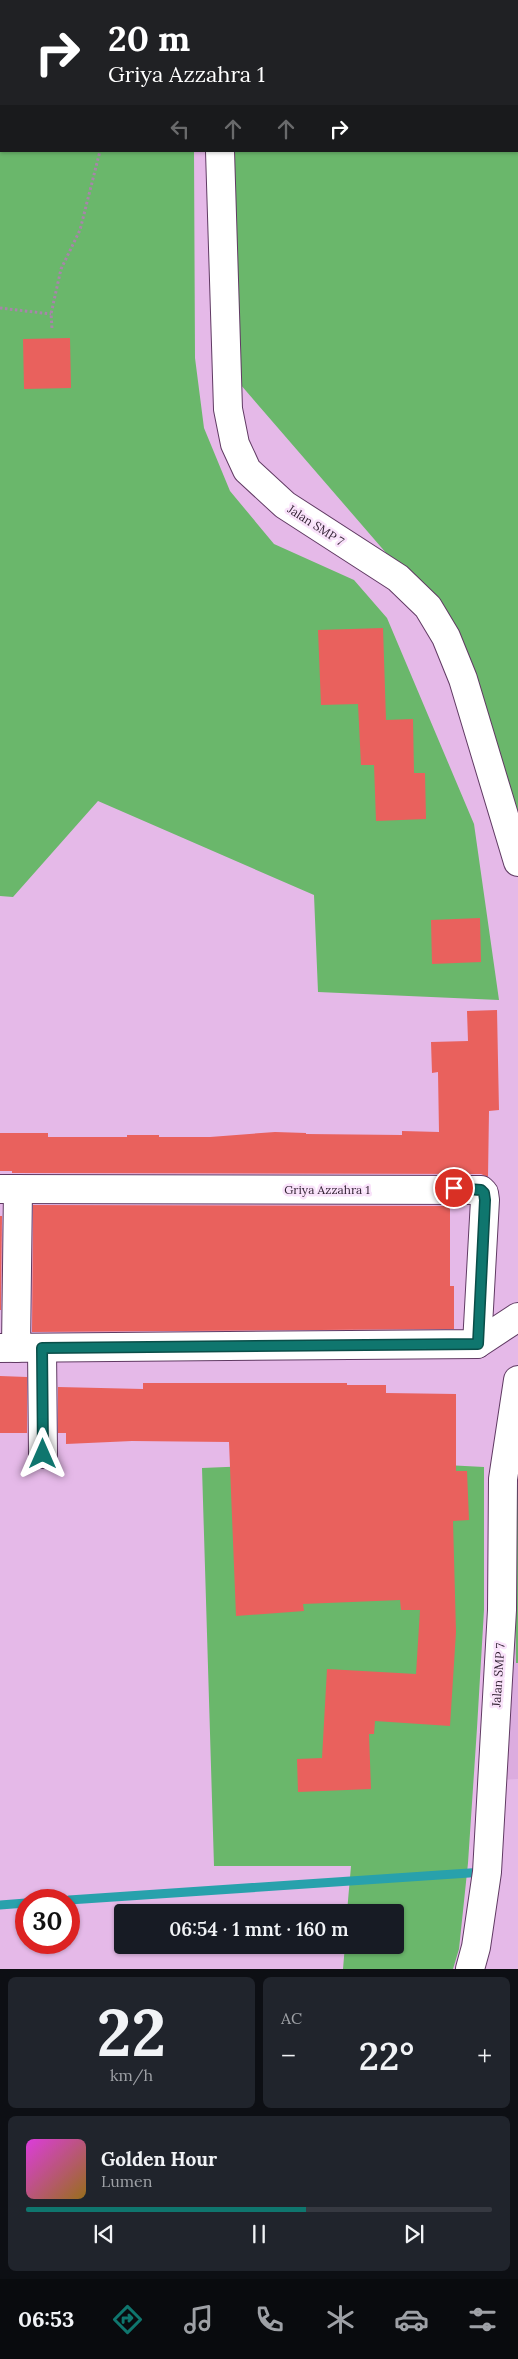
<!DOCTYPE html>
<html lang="id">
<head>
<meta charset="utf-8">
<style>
	:root { --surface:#171b24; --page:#20242c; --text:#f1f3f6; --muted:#9ea1a6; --line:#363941; --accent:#0f766e }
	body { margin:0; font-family:Lora,serif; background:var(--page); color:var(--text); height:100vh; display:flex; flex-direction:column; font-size:19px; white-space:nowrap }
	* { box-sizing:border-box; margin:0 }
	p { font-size:16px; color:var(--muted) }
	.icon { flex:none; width:28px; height:28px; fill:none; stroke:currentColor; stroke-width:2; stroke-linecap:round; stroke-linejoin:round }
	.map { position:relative; height:1969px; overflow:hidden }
	.drawer { display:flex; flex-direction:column; gap:8px; padding:8px; background:#0d0f14; flex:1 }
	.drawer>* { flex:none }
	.hud { position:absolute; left:0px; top:0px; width:519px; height:152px; box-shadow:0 1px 4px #0004; background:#202124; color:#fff; overflow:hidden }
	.speed { position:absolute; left:15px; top:1889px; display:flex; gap:10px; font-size:25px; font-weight:700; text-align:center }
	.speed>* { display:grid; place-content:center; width:65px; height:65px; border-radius:50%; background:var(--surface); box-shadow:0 1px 4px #0004; line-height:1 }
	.speed .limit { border:8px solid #d22; background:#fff; color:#111 }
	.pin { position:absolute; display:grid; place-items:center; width:42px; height:42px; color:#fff; margin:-21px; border:2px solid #fff; border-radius:50%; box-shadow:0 1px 5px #0007 }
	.me { position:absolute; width:55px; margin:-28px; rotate:0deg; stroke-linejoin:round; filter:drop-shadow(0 0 4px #0008) }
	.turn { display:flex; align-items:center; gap:18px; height:105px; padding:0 25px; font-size:22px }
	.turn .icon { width:65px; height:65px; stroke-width:2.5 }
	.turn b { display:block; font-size:35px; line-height:42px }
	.lanes { display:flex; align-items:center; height:48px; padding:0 25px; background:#0003; justify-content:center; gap:25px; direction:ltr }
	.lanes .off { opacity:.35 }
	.big { font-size:38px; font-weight:600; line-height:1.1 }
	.drawer .widget { flex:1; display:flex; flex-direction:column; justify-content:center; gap:8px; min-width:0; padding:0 18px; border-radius:8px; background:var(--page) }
	.drawer .dial { align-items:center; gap:0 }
	.dial b { font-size:65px; line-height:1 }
	.song { display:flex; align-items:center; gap:15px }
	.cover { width:60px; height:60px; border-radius:8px; background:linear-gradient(135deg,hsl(300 70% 55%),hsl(40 70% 35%)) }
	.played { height:5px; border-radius:2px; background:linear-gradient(90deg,var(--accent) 60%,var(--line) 60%) }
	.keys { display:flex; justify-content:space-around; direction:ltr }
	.heat { display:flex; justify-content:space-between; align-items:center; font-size:28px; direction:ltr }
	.drawer .tiles { flex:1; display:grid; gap:8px; grid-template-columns:1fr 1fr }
	.widget:last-child { grid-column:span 2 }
	.trip { position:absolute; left:114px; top:1904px; width:290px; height:50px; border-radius:5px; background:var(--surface); box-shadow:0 1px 4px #0004; font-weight:600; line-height:50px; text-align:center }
	.dock { display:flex; height:80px; justify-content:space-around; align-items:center; background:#090b0e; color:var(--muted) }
	.dock .icon { width:35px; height:35px }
	.dock .active { color:var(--accent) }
	.dock b { font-size:22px; color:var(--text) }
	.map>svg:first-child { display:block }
</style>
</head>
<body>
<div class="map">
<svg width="518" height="1969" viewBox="0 0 518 1969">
	<rect width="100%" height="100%" fill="#e5b9e8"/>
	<path fill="#dcacdf" d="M 518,1462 L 518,1779 L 500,1780 L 508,1478 Z"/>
	<g fill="#6ab76b">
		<path d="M 0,0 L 182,0 L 1,1 L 1,151 L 194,151 L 195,358 L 204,428 L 230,491 L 274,544 L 354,580 L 387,618 L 474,824 L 499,1000 L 318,992 L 314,895 L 98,801 L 13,897 L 0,896 Z"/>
		<path d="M 431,0 L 518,0 L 518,827 L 457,635 L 234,377 L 227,151 L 518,151 L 518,1 L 429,1 Z"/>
		<path d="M 369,1461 L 484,1467 L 484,1610 L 477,1728 L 468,1863 L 459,1949 L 453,1969 L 343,1969 L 345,1945 L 395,1945 L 395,1912 L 347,1912 L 351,1866 L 214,1866 L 202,1468 Z"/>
		<path d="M 514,1485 L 518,1485 L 518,1663 L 516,1663 Z"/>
	</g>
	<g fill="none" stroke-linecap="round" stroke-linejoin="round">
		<g stroke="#28a1ac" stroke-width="9">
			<path d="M 69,1900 L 484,1872"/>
			<path d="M 0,1905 L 26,1903"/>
		</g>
	</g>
	<g fill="#e9615d">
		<path d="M 70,338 L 71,388 L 24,389 L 23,339 Z"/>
		<path d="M 383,628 L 386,720 L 413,719 L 414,773 L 425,773 L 426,819 L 376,821 L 374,765 L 361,765 L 358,704 L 321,705 L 318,630 Z"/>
		<path d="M 480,918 L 481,962 L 432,964 L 431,920 Z"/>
		<path d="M 497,1010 L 499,1110 L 489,1111 L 488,1177 L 481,1174 L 12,1173 L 12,1171 L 0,1171 L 0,1133 L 48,1133 L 48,1137 L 127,1137 L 127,1135 L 159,1135 L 159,1137 L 210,1137 L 275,1132 L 306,1133 L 306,1134 L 402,1135 L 402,1131 L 439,1132 L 438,1072 L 432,1073 L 431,1042 L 468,1041 L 467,1011 Z"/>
		<path d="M 33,1205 L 450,1206 L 450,1286 L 454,1286 L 454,1329 L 32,1332 Z"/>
		<path d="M 0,1216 L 2,1216 L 1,1310 L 0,1310 Z"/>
		<path d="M 0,1376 L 27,1377 L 27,1433 L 0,1433 Z"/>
		<path d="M 143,1383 L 347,1383 L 347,1385 L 386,1385 L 386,1393 L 456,1394 L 456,1471 L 467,1471 L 469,1520 L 453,1521 L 456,1632 L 450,1726 L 375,1721 L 374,1734 L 369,1734 L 371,1789 L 298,1792 L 297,1759 L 322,1758 L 327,1669 L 416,1674 L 420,1610 L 401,1610 L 400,1600 L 303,1604 L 304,1611 L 236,1616 L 229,1442 L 132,1441 L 66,1444 L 66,1433 L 58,1433 L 58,1387 L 143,1389 Z"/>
	</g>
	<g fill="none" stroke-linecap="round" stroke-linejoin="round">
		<defs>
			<g id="minor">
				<path d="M 190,0 L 190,1"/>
				<path d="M 220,151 L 228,409 L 235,444 L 247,470 L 285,505 L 398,578 L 428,607 L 446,637 L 463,679 L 518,862"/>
				<path d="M 0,1189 L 481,1190 L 484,1193 L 485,1200 L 477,1344"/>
				<path d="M 0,1348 L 477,1344 L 518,1317"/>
				<path d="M 16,1348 L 18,1189"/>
				<path d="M 42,1348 L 43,1454"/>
				<path d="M 470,1969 L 476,1947 L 487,1872 L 502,1610 L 503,1479 L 518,1380"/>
			</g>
		</defs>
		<use href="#minor" stroke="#603a63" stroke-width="30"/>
		<g stroke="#a885aa" stroke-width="3" stroke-dasharray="2.5 2.5" stroke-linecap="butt">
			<path d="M 117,0 L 117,1"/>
			<path d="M 0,308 L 51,314"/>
			<path d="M 52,328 L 51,314 L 61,269 L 80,230 L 100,151"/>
		</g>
		<use href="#minor" stroke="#fff" stroke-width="28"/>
	</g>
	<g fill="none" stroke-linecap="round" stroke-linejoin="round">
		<defs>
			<path id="route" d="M 43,1454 L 42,1348 L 478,1344 L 485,1200 L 484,1193 L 481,1190 L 454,1188"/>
		</defs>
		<use href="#route" stroke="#0a4d48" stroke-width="12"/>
		<use href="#route" stroke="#0f766e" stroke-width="9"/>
	</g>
	<g text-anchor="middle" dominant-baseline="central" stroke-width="5" stroke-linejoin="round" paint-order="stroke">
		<g font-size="12" fill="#2e1d2f" stroke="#f9e2fa">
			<text transform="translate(316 525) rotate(33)">Jalan SMP 7</text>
			<text x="327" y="1189">Griya Azzahra 1</text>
			<text transform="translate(498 1675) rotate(-86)">Jalan SMP 7</text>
		</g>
	</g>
</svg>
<div class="speed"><div class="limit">30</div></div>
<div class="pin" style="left:454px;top:1188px;background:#d93025"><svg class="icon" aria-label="arrive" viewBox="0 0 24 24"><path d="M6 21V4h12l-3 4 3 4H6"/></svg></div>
<svg class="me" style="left:43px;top:1454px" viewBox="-20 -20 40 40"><path d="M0-17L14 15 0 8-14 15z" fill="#0f766e" stroke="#fff" stroke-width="4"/></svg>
<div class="trip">06:54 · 1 mnt · 160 m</div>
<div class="hud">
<div class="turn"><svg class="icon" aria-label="right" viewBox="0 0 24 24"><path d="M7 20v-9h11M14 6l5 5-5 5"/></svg><div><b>20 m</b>Griya Azzahra 1</div></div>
<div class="lanes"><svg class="icon off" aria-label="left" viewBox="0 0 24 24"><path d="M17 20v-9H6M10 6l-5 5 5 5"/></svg><svg class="icon off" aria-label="ahead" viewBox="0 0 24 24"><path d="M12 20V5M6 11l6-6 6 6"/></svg><svg class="icon off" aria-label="ahead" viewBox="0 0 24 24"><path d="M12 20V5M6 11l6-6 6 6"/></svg><svg class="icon" aria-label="right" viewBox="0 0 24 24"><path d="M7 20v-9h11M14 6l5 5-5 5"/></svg></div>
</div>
</div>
<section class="drawer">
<div class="tiles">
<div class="widget dial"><b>22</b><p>km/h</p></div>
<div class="widget"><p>AC</p>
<div class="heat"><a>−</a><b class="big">22°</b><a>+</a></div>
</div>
<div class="widget">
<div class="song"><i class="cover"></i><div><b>Golden Hour</b><p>Lumen</p></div></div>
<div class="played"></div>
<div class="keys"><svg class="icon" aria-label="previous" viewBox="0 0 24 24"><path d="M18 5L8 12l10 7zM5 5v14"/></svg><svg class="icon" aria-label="pause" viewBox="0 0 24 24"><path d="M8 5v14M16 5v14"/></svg><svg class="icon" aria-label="next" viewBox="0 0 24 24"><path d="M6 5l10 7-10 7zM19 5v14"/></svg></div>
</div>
</div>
</section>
<nav class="dock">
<b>06:53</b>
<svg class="icon active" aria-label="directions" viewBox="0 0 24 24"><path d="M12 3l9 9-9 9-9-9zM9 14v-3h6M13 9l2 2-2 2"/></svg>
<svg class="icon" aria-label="music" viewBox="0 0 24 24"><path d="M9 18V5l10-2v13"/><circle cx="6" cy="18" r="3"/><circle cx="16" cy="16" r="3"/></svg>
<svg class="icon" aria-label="phone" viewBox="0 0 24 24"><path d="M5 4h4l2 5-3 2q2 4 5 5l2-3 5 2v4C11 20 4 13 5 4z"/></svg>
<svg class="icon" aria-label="climate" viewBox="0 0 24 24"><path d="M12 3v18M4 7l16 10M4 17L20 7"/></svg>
<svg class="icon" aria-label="car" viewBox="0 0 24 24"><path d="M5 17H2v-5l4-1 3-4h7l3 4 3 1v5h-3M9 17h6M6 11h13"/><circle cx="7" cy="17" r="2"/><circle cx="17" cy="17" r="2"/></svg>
<svg class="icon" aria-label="filters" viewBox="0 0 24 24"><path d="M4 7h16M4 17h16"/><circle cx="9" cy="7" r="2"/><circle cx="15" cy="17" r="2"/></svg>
</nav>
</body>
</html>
